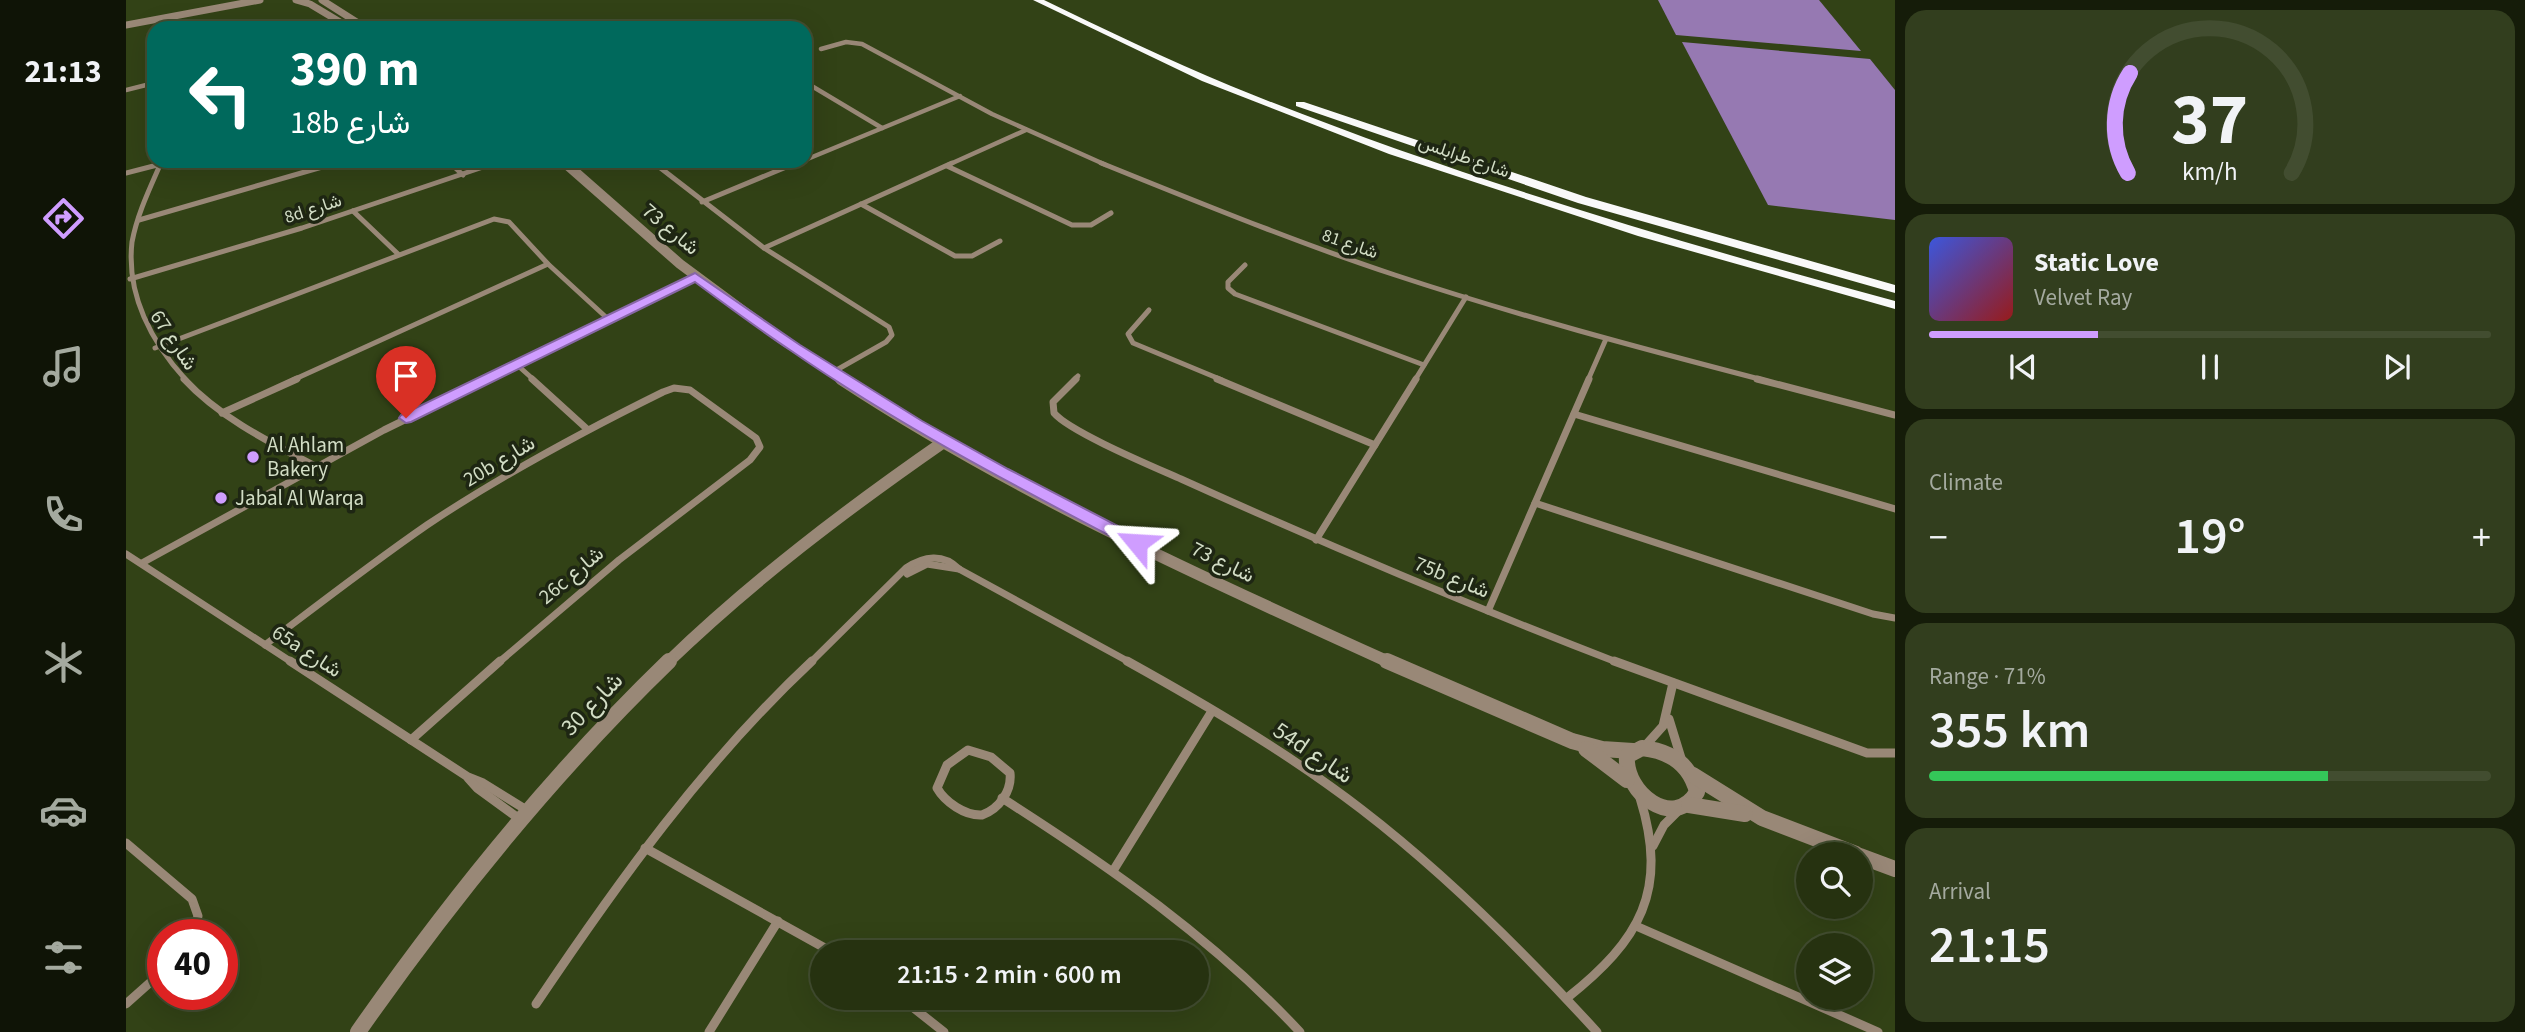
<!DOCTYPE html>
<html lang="en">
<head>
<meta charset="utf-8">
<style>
	:root { --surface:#263210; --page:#323e1e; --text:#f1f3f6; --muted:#a4aa9f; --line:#424d30; --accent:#cf9dff }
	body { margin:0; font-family:"Source Sans 3",Vazirmatn,sans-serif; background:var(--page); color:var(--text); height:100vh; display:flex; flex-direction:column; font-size:26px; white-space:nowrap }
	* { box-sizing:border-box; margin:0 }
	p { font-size:23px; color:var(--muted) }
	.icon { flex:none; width:38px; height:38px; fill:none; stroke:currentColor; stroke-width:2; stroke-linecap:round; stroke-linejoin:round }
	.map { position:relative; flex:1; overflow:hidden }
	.side { display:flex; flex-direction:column; gap:10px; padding:10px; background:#151c09; width:630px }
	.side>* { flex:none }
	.guide { position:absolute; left:21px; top:21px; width:665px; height:147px; border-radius:21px; box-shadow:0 7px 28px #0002,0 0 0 2px var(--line); background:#00695c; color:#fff; overflow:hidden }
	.tools { position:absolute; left:1670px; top:842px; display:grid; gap:14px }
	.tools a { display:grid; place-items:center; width:77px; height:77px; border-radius:50%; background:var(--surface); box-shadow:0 7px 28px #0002,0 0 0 2px var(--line); font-size:35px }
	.speed { position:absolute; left:21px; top:919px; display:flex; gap:14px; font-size:35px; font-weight:700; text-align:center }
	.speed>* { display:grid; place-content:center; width:91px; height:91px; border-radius:50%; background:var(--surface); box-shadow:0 7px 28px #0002,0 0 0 2px var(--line); line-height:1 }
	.speed .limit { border:10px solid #d22; background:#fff; color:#111 }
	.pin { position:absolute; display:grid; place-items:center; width:60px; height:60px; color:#fff; margin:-72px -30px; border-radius:50% 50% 50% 0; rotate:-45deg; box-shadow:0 0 7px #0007 }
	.pin .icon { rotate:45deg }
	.me { position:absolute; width:77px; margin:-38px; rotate:297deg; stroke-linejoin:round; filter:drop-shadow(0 0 5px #0008) }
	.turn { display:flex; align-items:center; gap:24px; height:147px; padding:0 28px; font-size:32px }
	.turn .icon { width:91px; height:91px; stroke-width:2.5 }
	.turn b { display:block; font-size:49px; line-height:60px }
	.big { font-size:52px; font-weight:600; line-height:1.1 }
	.side .tile { flex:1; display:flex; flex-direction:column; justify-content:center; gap:10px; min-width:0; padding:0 24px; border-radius:21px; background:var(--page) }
	.side .dial { align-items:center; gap:0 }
	.dial svg { height:182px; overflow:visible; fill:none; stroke:var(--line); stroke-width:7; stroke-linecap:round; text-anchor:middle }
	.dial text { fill:var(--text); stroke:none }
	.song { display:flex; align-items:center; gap:21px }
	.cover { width:84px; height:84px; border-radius:10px; background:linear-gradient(135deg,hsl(230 70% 55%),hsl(0 70% 35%)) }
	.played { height:7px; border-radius:4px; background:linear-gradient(90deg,var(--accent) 30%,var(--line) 30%) }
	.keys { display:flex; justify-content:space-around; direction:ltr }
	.heat { display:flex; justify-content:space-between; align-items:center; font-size:38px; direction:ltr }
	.charge { height:10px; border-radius:5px; background:linear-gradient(90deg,#34c759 71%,var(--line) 0) }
	.trip { position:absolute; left:684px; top:940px; width:399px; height:70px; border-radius:35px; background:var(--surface); box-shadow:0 7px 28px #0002,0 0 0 2px var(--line); font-weight:600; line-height:70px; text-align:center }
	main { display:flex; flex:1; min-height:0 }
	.dock { display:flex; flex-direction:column; width:126px; justify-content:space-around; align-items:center; background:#0f1406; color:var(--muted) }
	.dock .icon { width:49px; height:49px }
	.dock .selected { color:var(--accent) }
	.dock b { font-size:32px; color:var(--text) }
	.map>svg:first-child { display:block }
</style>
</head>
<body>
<main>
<nav class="dock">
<b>21:13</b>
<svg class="icon selected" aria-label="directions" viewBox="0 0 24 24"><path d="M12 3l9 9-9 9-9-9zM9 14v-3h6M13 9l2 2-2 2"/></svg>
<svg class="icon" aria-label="music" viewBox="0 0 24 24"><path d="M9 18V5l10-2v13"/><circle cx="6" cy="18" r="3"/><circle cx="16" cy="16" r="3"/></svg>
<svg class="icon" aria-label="phone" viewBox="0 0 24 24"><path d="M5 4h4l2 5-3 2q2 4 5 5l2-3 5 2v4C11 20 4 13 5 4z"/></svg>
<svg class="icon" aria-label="climate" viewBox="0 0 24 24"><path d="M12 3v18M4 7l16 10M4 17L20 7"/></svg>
<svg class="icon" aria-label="car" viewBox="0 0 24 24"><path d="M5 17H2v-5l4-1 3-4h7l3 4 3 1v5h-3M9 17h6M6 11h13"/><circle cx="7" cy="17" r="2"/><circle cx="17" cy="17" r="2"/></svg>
<svg class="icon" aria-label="filters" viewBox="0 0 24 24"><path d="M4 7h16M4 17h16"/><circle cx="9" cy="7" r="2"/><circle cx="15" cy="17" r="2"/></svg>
</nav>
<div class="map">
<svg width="1769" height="1032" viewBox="0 0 1769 1032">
	<rect width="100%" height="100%" fill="#324216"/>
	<g fill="#9679b2">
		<path d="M 1532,0 L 1693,0 L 1735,51 L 1550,35 Z"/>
		<path d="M 1556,42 L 1744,59 L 1769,90 L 1769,220 L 1642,205 Z"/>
	</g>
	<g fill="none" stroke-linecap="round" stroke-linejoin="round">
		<g stroke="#987" stroke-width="4.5">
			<path d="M 695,49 L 720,42 L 736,44 L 866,114 L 980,165"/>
			<path d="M 679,82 L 756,128"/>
			<path d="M 0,90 L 28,83"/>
			<path d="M 679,160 L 834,96"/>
			<path d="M 321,161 L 326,165"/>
			<path d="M 525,161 L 530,165"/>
			<path d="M 32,165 L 48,161"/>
			<path d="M 204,165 L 218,161"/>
			<path d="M 364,165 L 376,161"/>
			<path d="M 666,165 L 676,161"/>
			<path d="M 822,165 L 900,130"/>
		</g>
		<g stroke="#987" stroke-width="5">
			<path d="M 324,163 L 337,175"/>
			<path d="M 528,163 L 638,248 L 763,327 L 766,335 L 760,342 L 707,372"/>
			<path d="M 975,163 C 1072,202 1169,242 1269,275 C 1390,315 1514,348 1637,380"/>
			<path d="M 34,165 C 23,190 11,215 6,242 C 0,295 26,343 60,380"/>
			<path d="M 821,166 L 946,225 L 965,225 L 985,213"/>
			<path d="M 0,173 L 39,163"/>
			<path d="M 576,202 L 670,163"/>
			<path d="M 735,204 L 829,256 L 846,256 L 874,241"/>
			<path d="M 227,211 L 272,254"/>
			<path d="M 13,220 L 210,163"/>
			<path d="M 638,248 L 826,163"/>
			<path d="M 1119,265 L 1102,282 L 1102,288 L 1109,294 L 1298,365"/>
			<path d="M 4,279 L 176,228 L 369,163"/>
			<path d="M 1023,310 L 1002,334 L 1007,343 L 1096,380"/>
			<path d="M 29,348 L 368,219 L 383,222 L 422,264 L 482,319"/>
			<path d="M 389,363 L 408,380"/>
			<path d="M 167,380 L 422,264"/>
			<path d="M 358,380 L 569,276"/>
			<path d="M 948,380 L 952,376"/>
			<path d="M 1289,380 L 1340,297"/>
			<path d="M 1462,380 L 1480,339"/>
		</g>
		<g stroke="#987" stroke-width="7">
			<path d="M 58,379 C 93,417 143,442 189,466"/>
			<path d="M 406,379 L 461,429"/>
			<path d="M 950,379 L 927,402 L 928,413 C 944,432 1028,467 1055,479 C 1199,544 1345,606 1493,663"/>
			<path d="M 1091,379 L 1249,445"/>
			<path d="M 1631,379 L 1769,415"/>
			<path d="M 96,413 L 171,379"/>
			<path d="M 1448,414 L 1769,509"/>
			<path d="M 1409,503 L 1747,614 L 1769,618"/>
			<path d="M 1190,540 L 1290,379"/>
			<path d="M 0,554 L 167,663"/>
			<path d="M 16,563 L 258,430 L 362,379"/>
			<path d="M 781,574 L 801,564 L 833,569"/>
			<path d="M 1362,611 L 1463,379"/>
			<path d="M 139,645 C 193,604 246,563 301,525 C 376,475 456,432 537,392 L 548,388 L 564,390 L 630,438 L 634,447 L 624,460 L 493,560 L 372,663"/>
			<path d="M 684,663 L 780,568 C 798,556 817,553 833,569 L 1005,663"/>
		</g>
		<g stroke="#987" stroke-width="9">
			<path d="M 164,661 L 342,777 L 357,783 L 399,809"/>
			<path d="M 1001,661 C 1082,706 1162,753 1235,809 C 1321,875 1398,952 1471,1032"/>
			<path d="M 1488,661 L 1741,753 L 1769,753"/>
			<path d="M 1543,719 L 1555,758"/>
			<path d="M 285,740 L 374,661"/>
			<path d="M 1519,746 L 1537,726 L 1547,683"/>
			<path d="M 842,750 L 865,757 L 884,773 C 886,791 873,809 856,815 C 839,816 819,802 811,788 L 821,765 Z"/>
			<path d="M 342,778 L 351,788 L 392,818"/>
			<path d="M 876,798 C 984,867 1086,938 1174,1032"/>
			<path d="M 0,843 L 66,899 L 72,916 L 67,934"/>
			<path d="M 1527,846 L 1538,825 L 1552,811"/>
			<path d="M 519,848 L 706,952"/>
			<path d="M 987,871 L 1086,711"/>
			<path d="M 1510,926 L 1752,1032"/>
			<path d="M 775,998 L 818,1032"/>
			<path d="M 1441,998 C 1514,940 1543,891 1514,798"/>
			<path d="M 0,1004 L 37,971"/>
			<path d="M 410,1004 C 492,882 578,762 686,661"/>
			<path d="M 583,1032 L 652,921"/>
		</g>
		<g stroke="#987" stroke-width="7">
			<path d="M 170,0 L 184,4 L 224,28"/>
			<path d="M 196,0 L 240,28"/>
			<path d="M 0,25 L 134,0"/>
			<path d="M 436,161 L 441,165"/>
		</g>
		<path stroke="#987" stroke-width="10" d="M 439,163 L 554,264 L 654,338 L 718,380"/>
		<g stroke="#987" stroke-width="12">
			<path d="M 715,379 C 887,492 1077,578 1265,663"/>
			<path d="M 541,663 C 627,580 721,509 819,441"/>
		</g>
		<g stroke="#987" stroke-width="16">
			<path d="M 1261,661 L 1446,741 L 1476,749 L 1507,751"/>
			<path d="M 1516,748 C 1544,751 1564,764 1571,792 C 1548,831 1498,793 1501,756 Z"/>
			<path d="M 1460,749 L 1501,780"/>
			<path d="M 1567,775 L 1636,818 L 1730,854"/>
			<path d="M 1563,805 L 1619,814"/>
			<path d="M 1734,856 L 1769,869"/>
			<path d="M 232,1032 C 325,899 426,774 543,661"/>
		</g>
		<g fill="#f9f9f9" fill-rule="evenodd">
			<path d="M 907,0 L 918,0 C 980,30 1042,60 1105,86 C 1321,174 1544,240 1769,301 L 1769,309 L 1512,236 L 1263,154 L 1076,81 Z"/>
			<path d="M 1170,102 L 1178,102 L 1460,197 L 1769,285 L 1769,293 L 1452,203 L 1170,106 Z"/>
		</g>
	</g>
	<path fill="#cf9dff" stroke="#8766a6" stroke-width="2" d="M 569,273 L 674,345 L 796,421 L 882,469 L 1017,539 L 1019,543 L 1017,547 L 1005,547 C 889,486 772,425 664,350 C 631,328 600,305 569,282 L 285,422 L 280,423 L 273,418 L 275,415 Z"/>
	<g fill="#cf9dff" stroke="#1e2613" stroke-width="2.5">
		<circle cx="127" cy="457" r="7"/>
		<circle cx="95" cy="498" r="7"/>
	</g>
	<g text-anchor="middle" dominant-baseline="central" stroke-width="7" stroke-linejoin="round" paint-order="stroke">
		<g font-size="18" fill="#d2ddc5" stroke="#1e2613">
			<text transform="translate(1338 157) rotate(19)">شارع طرابلس</text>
			<text transform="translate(187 209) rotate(-18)">8d شارع</text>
			<text transform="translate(1224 244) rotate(19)">شارع 81</text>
		</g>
		<g font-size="21" fill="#d2ddc5" stroke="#1e2613">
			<text transform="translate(545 229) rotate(40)">شارع 73</text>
			<text transform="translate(48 340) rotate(56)">شارع 67</text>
			<text transform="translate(373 461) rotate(-31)">20b شارع</text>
			<text transform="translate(1097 562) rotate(26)">شارع 73</text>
			<text transform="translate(445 575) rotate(-40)">26c شارع</text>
			<text transform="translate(1326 577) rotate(22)">75b شارع</text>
			<text transform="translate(181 651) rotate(33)">65a شارع</text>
		</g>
		<g font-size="21" fill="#d2ddc5" stroke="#1e2613" text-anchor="start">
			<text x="141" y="445">Al Ahlam<tspan x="141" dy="24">Bakery</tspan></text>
			<text x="109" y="498">Jabal Al Warqa</text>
		</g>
		<g font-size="24" fill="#d2ddc5" stroke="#1e2613">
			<text transform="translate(466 704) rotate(-46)">شارع 30</text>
			<text transform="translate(1187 753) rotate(34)">54d شارع</text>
		</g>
	</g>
</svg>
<div class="tools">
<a><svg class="icon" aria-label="search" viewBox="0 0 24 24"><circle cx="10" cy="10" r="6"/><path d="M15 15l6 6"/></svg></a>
<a><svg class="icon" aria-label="layers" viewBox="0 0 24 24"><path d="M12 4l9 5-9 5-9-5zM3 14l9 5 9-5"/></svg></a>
</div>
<div class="speed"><div class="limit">40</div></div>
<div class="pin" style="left:280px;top:418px;background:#d93025"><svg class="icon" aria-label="arrive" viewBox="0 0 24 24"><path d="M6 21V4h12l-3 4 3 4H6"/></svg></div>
<svg class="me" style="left:1011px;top:543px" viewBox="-20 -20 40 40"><path d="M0-17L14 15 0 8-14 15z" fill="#cf9dff" stroke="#fff" stroke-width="4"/></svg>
<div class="trip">21:15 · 2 min · 600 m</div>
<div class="guide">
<div class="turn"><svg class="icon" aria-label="left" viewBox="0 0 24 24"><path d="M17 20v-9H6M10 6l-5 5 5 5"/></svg><div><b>390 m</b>18b شارع</div></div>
</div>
</div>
<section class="side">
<div class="tile dial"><svg viewBox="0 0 100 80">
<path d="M14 69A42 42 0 1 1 86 69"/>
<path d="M14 69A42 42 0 0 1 15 25" stroke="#cf9dff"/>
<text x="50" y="56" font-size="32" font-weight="700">37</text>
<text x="50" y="72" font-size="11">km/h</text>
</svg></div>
<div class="tile">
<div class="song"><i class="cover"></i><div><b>Static Love</b><p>Velvet Ray</p></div></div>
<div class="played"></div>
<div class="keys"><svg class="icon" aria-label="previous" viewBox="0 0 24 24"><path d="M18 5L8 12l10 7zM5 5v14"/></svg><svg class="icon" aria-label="pause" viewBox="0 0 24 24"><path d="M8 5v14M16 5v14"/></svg><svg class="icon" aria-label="next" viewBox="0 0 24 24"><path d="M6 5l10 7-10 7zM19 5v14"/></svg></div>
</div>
<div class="tile"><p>Climate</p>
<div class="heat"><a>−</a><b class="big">19°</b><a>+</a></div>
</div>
<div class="tile"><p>Range · 71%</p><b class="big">355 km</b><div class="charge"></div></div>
<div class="tile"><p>Arrival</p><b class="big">21:15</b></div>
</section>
</main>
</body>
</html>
